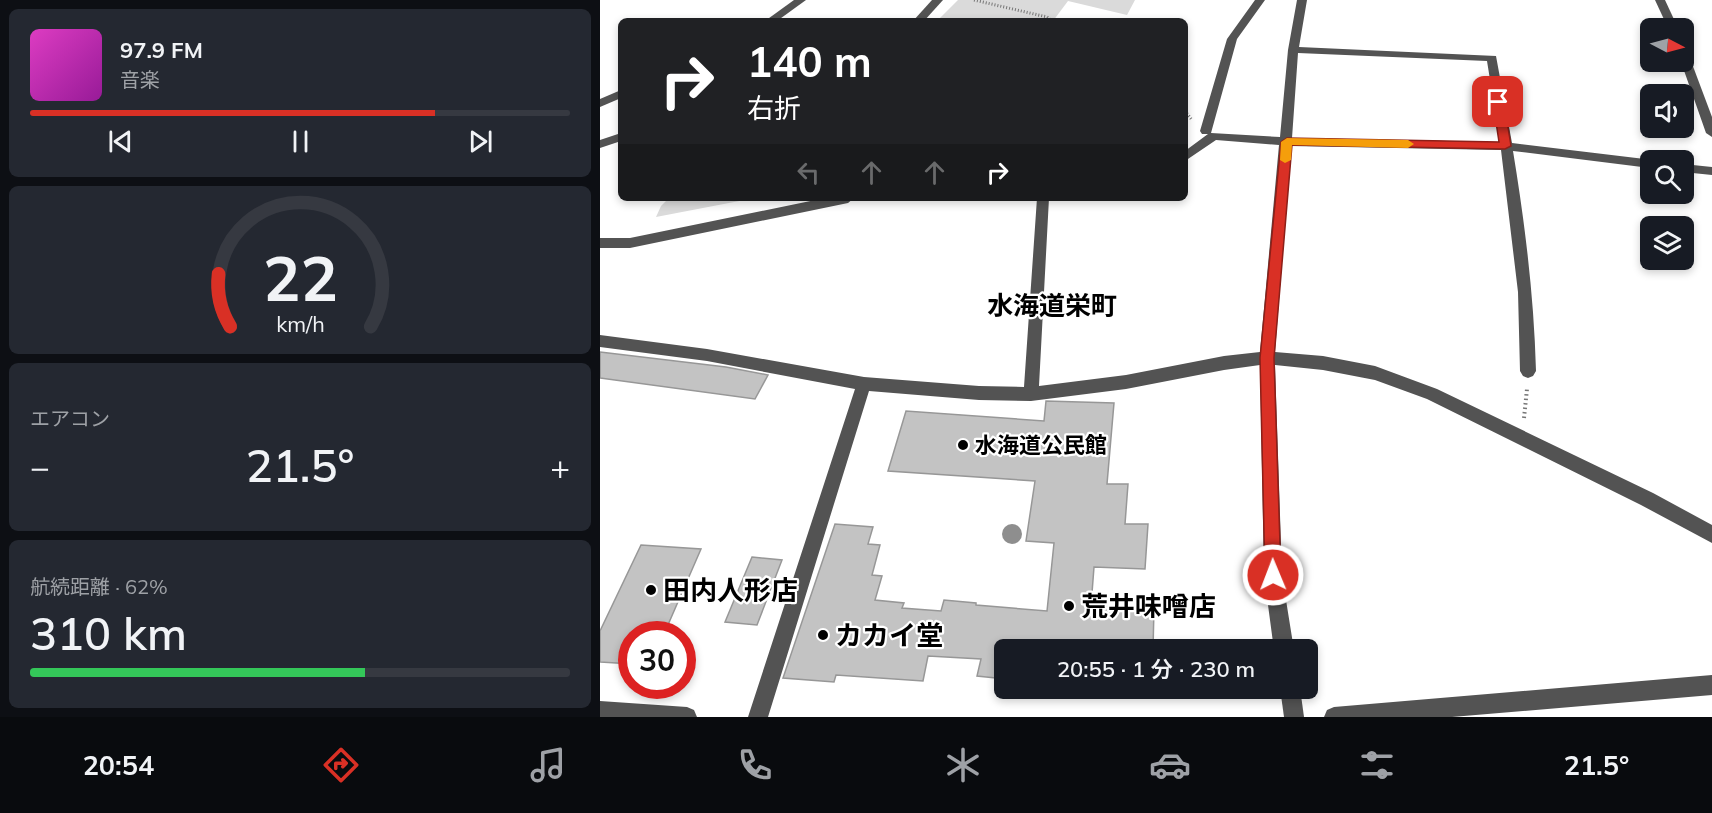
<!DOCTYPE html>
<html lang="ja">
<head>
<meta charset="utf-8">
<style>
	:root { --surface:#171b24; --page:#242831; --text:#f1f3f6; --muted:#9ea1a6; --line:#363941; --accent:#d93025 }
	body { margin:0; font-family:Mulish,"Noto Sans JP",sans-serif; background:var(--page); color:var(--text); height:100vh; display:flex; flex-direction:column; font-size:22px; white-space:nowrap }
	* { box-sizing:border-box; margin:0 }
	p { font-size:20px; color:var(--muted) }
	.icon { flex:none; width:33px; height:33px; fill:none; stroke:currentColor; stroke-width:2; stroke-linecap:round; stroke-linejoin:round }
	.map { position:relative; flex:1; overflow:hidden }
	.drawer { display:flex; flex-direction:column; gap:9px; padding:9px; background:#0d0f14; width:600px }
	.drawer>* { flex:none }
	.top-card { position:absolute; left:18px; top:18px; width:570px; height:183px; border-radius:9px; box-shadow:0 3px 9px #0003; background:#202124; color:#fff; overflow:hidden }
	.needle { width:39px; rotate:96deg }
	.fabs { position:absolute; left:1040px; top:18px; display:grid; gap:12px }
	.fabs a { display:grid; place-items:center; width:54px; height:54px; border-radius:9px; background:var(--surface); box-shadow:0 3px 9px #0003; font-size:30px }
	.speed { position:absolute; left:18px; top:621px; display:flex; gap:12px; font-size:30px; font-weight:700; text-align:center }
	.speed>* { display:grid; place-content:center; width:78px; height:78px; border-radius:50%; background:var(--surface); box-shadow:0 3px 9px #0003; line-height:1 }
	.speed .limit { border:9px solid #d22; background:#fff; color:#111 }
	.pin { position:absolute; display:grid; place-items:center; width:51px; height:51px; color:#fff; margin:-26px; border-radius:12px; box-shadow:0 3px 9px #0006 }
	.me { position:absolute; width:66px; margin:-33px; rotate:359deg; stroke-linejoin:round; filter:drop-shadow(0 0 4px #0008) }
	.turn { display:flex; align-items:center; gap:21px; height:126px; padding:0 30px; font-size:27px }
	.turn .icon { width:78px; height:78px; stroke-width:2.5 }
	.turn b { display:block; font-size:42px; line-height:51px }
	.lanes { display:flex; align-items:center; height:57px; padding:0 30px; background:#0003; justify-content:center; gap:30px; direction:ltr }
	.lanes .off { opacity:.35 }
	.big { font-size:45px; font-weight:600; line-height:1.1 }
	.drawer .tile { flex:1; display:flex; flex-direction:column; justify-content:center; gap:9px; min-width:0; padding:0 21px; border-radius:9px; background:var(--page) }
	.drawer .dial { align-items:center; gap:0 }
	.dial svg { height:156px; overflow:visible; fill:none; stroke:var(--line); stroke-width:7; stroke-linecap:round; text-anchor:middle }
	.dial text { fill:var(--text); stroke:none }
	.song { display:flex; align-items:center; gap:18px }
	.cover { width:72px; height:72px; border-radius:9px; background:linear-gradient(135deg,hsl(310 70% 55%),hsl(300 70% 35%)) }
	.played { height:6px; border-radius:3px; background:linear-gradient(90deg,var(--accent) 75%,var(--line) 75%) }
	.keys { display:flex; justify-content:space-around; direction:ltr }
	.heat { display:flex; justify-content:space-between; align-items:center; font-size:33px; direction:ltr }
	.charge { height:9px; border-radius:4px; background:linear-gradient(90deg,#34c759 62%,var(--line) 0) }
	.trip { position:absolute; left:394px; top:639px; width:324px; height:60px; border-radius:9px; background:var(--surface); box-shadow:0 3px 9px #0003; font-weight:600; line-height:60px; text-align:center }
	.menu { display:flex; height:96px; justify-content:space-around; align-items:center; background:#090b0e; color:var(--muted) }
	.menu .icon { width:42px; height:42px }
	.menu .on { color:var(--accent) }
	.menu b { font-size:27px; color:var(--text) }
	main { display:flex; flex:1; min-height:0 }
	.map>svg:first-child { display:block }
</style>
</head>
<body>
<main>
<section class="drawer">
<div class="tile">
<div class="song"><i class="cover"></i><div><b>97.9 FM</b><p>音楽</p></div></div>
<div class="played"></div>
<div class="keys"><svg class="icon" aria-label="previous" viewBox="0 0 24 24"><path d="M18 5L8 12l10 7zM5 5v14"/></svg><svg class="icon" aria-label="pause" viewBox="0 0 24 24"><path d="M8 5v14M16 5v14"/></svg><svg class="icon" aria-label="next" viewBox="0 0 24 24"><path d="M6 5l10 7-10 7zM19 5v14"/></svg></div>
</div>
<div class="tile dial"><svg viewBox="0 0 100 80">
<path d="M14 69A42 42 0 1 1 86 69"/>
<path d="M14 69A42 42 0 0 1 8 42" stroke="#d93025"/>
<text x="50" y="56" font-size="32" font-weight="700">22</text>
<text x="50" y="72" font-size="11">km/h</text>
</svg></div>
<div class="tile"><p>エアコン</p>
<div class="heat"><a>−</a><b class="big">21.5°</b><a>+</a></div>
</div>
<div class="tile"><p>航続距離 · 62%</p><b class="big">310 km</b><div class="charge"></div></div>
</section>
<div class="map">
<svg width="1112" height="717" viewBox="0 0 1112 717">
	<rect width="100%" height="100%" fill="#fff"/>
	<g fill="#dadada">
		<path d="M 358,0 L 535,0 L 527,15 L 468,1 L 453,21 L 337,21 Z"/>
		<path d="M 69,198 L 155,198 L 56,217 L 61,206 Z"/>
	</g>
	<g fill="#c3c3c3" stroke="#979797" stroke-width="1.5">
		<path d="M 0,352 L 126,367 L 168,375 L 155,399 L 0,378 Z"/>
		<path d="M 446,401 L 514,403 L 507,484 L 528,484 L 525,524 L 548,524 L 545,569 L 494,567 L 491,606 L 554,608 L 553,650 L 405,650 L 405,679 L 377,676 L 381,659 L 328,656 L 323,681 L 236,675 L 234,682 L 183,678 L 235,524 L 273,527 L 268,544 L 280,545 L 272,575 L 282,576 L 275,600 L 304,603 L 302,608 L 341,611 L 344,600 L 376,603 L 376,605 L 447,611 L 454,543 L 426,541 L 435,481 L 288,471 L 306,411 L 444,421 Z"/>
		<path d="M 41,545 L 101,549 L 64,634 L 32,634 L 32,664 L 0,662 L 0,631 Z"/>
		<path d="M 152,557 L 182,560 L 157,625 L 125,622 Z"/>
	</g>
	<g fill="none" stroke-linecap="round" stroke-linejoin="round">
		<g stroke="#757575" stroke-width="3" stroke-dasharray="1 2" stroke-linecap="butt">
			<path d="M 374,0 L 447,17 L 452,21"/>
			<path d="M 585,111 L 592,120"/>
		</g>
		<path stroke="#757575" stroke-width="4" stroke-dasharray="1.5 3" stroke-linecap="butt" d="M 924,418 L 927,389"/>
		<g fill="#535353" fill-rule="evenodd">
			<path d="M 194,0 L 206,0 L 177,21 L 165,21 Z"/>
			<path d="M 332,0 L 343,0 L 324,21 L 313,21 Z"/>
			<path d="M 655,0 L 665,0 L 637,39 L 611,133 L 680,137 L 688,50 L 697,0 L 707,0 L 699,47 L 896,56 L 912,143 L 1053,160 L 1050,160 L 1050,168 L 913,151 C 925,224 934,297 936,371 L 933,376 L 928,378 L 923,376 L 920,371 L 918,292 L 901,150 L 691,146 L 675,352 L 723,356 L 775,366 L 837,389 L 1053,493 L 1112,525 L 1112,543 L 1041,505 L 827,399 L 775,380 L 723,370 L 675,365 L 682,575 L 694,650 L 674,650 L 664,575 L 660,365 L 624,370 L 526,389 L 431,401 L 379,400 L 269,391 L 168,717 L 148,717 L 255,389 L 107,361 L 0,347 L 0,335 L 107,349 L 264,377 L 379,386 L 424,387 L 437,198 L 449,198 L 439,386 L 526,375 L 624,356 L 660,352 L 679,145 L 616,140 L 585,161 L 585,151 L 608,134 L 602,134 L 600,131 L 627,39 ZM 698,53 L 887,61 L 900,142 L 692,138 Z"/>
			<path d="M 1055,0 L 1065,0 L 1078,28 L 1068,28 Z"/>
			<path d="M 1083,50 L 1088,53 L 1112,117 L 1112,137 L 1106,133 L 1081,62 L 1083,62 Z"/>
			<path d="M 21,90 L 21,98 L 0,107 L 0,99 Z"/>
			<path d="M 21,133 L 21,141 L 0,148 L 0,140 Z"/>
			<path d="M 1083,164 L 1112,167 L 1112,175 L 1083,172 Z"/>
			<path d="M 225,198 L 254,198 L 248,203 L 30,248 L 0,248 L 0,238 L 30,238 Z"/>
			<path d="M 1112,675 L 1112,695 L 852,717 L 724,717 L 727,710 L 734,707 Z"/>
			<path d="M 680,688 L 700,688 L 704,717 L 684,717 Z"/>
			<path d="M 0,701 L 87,707 L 94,710 L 97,717 L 0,717 Z"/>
		</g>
	</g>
	<circle fill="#8e8e8e" cx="412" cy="534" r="10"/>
	<path fill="#d93025" stroke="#8d1f18" stroke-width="1.5" d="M 898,98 L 904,102 L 911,146 L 905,149 L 692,145 L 674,358 L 681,575 L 679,581 L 673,583 L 667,581 L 665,575 L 660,358 L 681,142 L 687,138 L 899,142 L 893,102 Z"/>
	<path fill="#f59e0b" d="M 687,138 L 808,140 L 814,144 L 808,148 L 692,145 L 691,160 L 685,163 L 680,160 L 681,142 Z"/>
	<g fill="#000" stroke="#fff" stroke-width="2">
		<circle cx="363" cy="445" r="6"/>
		<circle cx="51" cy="590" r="6"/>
		<circle cx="469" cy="606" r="6"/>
		<circle cx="223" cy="635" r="6"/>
	</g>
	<g text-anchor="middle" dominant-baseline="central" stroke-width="4.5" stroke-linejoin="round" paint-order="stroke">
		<g font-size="22" font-weight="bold" fill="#000" stroke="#fff" text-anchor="start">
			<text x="375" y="445">水海道公民館</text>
		</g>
		<g font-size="26" font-weight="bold" fill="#000" stroke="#fff">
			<text x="452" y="305">水海道栄町</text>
		</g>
		<g font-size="27" font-weight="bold" fill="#000" stroke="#fff" text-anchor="start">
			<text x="63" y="590">田内人形店</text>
			<text x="481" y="606">荒井味噌店</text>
			<text x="235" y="635">カカイ堂</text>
		</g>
	</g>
</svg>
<div class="fabs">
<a><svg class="needle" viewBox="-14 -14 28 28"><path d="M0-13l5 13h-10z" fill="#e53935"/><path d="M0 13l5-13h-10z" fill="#9ea1a6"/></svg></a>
<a><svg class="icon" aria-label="sound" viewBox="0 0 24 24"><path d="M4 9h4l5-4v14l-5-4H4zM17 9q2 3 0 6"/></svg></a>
<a><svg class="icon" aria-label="search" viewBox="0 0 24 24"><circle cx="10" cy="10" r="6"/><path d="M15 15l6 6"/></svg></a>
<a><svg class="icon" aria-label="layers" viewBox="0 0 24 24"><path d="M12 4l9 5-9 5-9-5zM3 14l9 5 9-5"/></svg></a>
</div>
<div class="speed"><div class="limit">30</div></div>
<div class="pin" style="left:898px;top:102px;background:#d93025"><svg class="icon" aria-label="arrive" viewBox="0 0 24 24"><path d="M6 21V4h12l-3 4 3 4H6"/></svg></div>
<svg class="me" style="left:673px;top:575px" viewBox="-20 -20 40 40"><circle r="17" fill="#d93025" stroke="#fff" stroke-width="3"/><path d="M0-11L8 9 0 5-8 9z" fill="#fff"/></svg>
<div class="trip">20:55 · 1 分 · 230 m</div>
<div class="top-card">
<div class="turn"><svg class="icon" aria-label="right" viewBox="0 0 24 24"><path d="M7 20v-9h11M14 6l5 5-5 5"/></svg><div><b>140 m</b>右折</div></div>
<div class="lanes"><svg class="icon off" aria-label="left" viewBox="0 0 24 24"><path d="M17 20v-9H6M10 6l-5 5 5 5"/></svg><svg class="icon off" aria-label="ahead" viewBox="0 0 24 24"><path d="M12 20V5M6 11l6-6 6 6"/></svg><svg class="icon off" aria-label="ahead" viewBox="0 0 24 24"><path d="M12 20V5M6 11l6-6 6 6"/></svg><svg class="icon" aria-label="right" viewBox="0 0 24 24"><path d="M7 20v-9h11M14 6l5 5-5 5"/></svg></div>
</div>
</div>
</main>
<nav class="menu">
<b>20:54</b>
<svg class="icon on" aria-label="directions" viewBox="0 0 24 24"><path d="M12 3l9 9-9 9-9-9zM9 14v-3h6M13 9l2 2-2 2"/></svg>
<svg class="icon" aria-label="music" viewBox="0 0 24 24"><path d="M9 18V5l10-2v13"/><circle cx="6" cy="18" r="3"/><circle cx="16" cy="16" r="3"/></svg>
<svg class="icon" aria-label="phone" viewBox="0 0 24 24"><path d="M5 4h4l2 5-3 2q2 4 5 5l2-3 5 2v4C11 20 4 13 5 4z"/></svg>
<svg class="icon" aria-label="climate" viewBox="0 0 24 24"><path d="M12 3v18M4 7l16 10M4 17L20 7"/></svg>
<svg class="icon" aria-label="car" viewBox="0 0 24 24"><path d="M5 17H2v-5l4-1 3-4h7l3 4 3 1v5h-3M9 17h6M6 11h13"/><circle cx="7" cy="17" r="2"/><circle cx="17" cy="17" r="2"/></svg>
<svg class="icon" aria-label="filters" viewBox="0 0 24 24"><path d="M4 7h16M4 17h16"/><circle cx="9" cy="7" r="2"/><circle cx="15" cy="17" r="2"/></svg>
<b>21.5°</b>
</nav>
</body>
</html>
